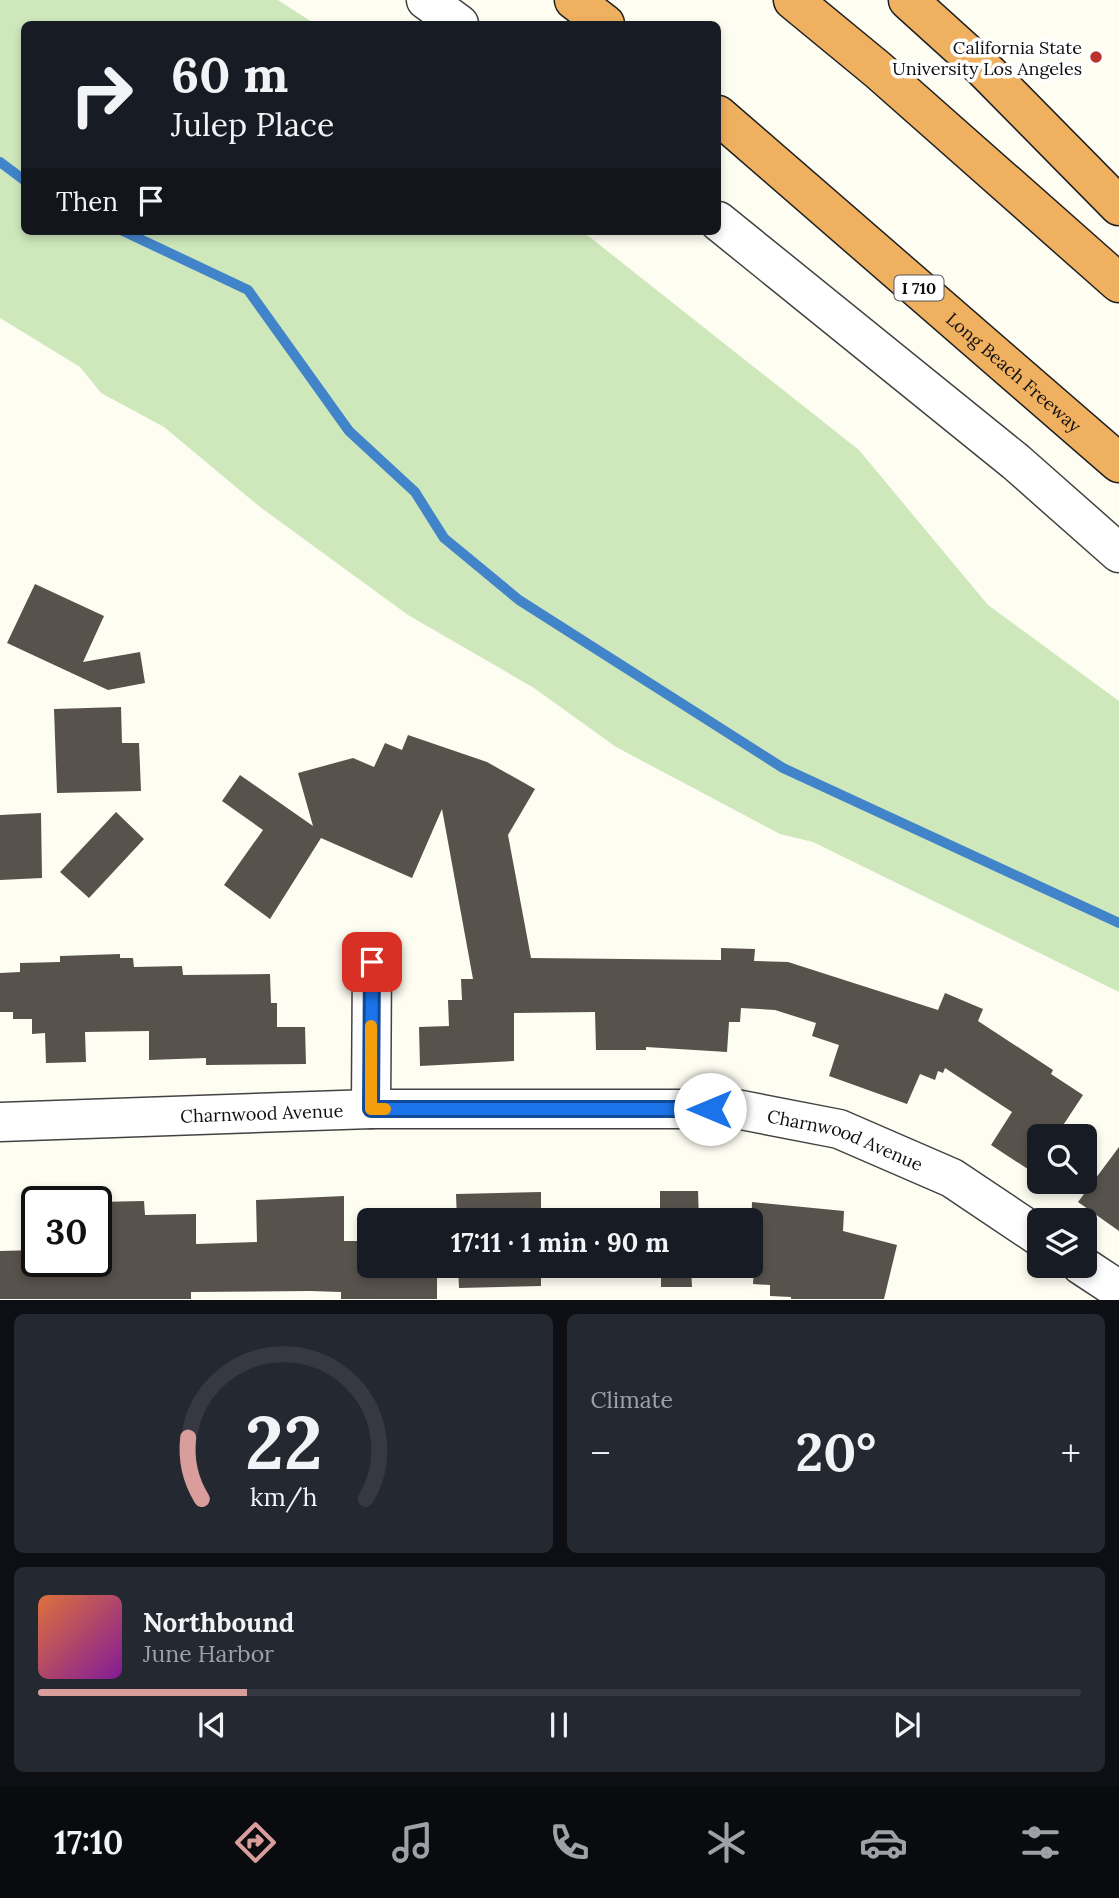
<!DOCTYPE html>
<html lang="en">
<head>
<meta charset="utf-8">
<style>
	:root { --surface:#171b24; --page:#242831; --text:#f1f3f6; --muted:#9ea1a6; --line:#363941; --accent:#d99d9b }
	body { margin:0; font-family:Lora,serif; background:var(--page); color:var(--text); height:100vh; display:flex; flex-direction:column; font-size:26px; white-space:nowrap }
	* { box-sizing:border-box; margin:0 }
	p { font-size:23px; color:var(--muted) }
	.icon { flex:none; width:38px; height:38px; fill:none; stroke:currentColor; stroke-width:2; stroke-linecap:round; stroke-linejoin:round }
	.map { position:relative; height:1300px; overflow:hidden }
	.side { display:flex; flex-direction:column; gap:14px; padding:14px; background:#0d0f14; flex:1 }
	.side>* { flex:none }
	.hud { position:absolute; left:21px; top:21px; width:700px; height:214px; border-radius:10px; box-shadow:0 4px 10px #0003; background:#171b24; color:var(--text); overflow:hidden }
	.controls { position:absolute; left:1027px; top:1124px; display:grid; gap:14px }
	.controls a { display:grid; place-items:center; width:70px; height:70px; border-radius:10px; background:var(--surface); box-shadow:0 4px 10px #0003; font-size:35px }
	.speed { position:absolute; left:21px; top:1186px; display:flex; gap:14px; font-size:35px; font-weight:700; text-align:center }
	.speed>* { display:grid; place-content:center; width:91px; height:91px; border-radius:50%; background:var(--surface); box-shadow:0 4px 10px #0003; line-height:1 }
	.speed .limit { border:4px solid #111; border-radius:10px; background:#fff; color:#111 }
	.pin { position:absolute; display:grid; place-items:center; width:60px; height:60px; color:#fff; margin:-30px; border-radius:14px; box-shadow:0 4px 10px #0006 }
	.me { position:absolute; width:77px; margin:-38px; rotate:270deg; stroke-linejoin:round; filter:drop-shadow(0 0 5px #0008) }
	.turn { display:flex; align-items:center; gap:24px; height:147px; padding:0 35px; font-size:32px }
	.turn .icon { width:91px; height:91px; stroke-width:2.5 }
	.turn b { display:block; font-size:49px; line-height:60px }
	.then { display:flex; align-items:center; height:66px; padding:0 35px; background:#0003; gap:14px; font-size:26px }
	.big { font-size:52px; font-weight:700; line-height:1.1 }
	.side .widget { flex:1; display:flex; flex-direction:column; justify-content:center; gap:10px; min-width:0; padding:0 24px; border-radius:10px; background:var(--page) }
	.side .dial { align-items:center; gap:0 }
	.dial svg { height:182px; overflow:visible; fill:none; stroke:var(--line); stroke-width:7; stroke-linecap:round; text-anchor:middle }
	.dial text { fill:var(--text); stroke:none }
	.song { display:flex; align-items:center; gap:21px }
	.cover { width:84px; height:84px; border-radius:10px; background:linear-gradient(135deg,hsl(20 70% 55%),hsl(290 70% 35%)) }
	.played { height:7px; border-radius:4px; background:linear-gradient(90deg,var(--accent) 20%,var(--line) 20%) }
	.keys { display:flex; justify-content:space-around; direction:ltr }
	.heat { display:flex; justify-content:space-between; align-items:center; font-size:38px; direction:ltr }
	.side .tiles { flex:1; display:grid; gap:14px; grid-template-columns:1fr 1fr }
	.widget:last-child { grid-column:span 2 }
	.trip { position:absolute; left:357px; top:1208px; width:406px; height:70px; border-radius:10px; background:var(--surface); box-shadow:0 4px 10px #0003; font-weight:700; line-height:70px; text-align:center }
	.dock { display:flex; height:112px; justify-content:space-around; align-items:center; background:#090b0e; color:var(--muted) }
	.dock .icon { width:49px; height:49px }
	.dock .selected { color:var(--accent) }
	.dock b { font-size:32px; color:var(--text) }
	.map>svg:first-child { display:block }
</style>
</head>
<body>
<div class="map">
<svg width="1119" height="1300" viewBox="0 0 1119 1300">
	<rect width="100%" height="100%" fill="#fefdf2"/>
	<path fill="#cee8bc" d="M 0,0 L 278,0 L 315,24 L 24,24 L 24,231 L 582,231 L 859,450 L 988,605 L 1119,701 L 1119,992 L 813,842 L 780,834 L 616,747 L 534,688 L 408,615 L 260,507 L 164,427 L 101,393 L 80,367 L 0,318 Z"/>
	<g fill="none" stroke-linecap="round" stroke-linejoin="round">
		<g stroke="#4284c9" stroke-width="10">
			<path d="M 0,162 L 24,180"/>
			<path d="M 123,231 L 248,290 L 349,431 L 415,492 L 444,538 L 519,600 L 783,768 L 1119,923"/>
		</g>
	</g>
	<g fill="#57524c">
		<path d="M 35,584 L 104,616 L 83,662 L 140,652 L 145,683 L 108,690 L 7,643 Z"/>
		<path d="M 121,707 L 122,743 L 139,743 L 141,791 L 57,793 L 54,709 Z"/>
		<path d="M 408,735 L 487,762 L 535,789 L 508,835 L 531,958 L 721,960 L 721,948 L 755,949 L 754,961 L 788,962 L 938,1010 L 945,993 L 983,1009 L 978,1021 L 1053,1070 L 1051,1074 L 1083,1095 L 1056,1136 L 1040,1136 L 1040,1177 L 991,1145 L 1012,1112 L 945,1068 L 943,1073 L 938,1071 L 935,1080 L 920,1074 L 907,1104 L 829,1076 L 839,1045 L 812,1036 L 816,1023 L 775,1010 L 741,1008 L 740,1022 L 729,1022 L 727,1052 L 646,1047 L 646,1050 L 596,1050 L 595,1012 L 514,1013 L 514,1061 L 420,1066 L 419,1027 L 449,1026 L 448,1000 L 462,1000 L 461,979 L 473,979 L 442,809 L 412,878 L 321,838 L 270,919 L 224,885 L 263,830 L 222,801 L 240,775 L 313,826 L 298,773 L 353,758 L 374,767 L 385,743 L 402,750 Z"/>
		<path d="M 116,812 L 144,839 L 89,898 L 60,872 Z"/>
		<path d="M 41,813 L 42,878 L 0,880 L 0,815 Z"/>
		<path d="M 120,954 L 120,958 L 133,958 L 134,967 L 182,966 L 183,975 L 270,974 L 271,1003 L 277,1003 L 277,1027 L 305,1027 L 306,1064 L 206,1065 L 206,1058 L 149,1060 L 149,1031 L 85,1032 L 86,1062 L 46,1063 L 45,1033 L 32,1034 L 32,1019 L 13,1019 L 13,1012 L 0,1012 L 0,973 L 20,972 L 20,963 L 60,962 L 60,956 Z"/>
		<path d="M 1119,1147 L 1119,1231 L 1078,1202 Z"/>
		<path d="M 660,1191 L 698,1191 L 699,1220 L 660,1220 Z"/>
		<path d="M 541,1192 L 541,1220 L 457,1220 L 456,1194 Z"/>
		<path d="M 344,1196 L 344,1241 L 369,1241 L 369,1265 L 437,1265 L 437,1299 L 341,1299 L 341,1292 L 310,1291 L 191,1292 L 191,1299 L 0,1299 L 0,1251 L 37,1250 L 37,1262 L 96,1262 L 96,1202 L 144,1201 L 145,1215 L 196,1214 L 196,1244 L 257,1242 L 256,1200 Z"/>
		<path d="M 752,1202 L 844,1211 L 843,1231 L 897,1245 L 884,1299 L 791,1299 L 791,1297 L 770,1296 L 770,1285 L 753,1284 L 756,1237 L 751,1236 Z"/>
		<path d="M 458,1265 L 541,1265 L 541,1286 L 459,1288 Z"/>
		<path d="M 661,1265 L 691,1265 L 692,1287 L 661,1287 Z"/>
	</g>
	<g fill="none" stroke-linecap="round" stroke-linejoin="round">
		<defs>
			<g id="minor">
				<path d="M 426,0 L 459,24"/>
				<path d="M 718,221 L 1016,462 L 1119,553"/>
				<path d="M 371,1109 L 372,962"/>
				<path id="s1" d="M 0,1122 L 371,1109 L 736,1109 L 839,1129 L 952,1178 L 1040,1237"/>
				<path d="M 1081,1265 L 1119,1290"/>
			</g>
			<g id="highway">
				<path d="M 574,0 L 605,24"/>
				<path d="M 793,0 L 878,70 L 1119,283"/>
				<path d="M 908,0 L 982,67 L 1119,206"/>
				<path id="s2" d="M 718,115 L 1119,463"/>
			</g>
		</defs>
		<use href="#minor" stroke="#424242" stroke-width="41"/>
		<use href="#highway" stroke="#202020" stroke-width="41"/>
		<use href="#minor" stroke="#fff" stroke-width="38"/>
		<use href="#highway" stroke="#efb05f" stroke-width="38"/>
	</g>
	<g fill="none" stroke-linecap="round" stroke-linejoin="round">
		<defs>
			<path id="route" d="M 372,962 L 371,1109 L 710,1109"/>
		</defs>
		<use href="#route" stroke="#114b97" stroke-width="18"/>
		<use href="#route" stroke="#1a73e8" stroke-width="12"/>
		<path stroke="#f59e0b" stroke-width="12" d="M 371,1026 L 371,1109 L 385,1109"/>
	</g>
	<circle fill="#bb342b" stroke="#fff" stroke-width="2.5" cx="1096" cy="57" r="7"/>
	<g text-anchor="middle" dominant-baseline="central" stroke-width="7" stroke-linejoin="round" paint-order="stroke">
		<rect fill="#fff" stroke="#575757" stroke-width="2" x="894.5" y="275.5" width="49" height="25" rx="5"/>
		<g font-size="16" font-weight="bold" fill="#0f0f0f">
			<text x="919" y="288">I 710</text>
		</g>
		<g font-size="18" fill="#0f0f0f" stroke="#fff" text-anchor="end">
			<text x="1082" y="47">California State<tspan x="1082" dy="21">University Los Angeles</tspan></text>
		</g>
		<g font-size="18" fill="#0f0f0f" stroke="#fff">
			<text stroke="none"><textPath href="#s2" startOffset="392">Long Beach Freeway</textPath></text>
			<text stroke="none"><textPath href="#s1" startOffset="262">Charnwood Avenue</textPath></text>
			<text stroke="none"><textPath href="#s1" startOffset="850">Charnwood Avenue</textPath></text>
		</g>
	</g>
</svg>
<div class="controls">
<a><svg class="icon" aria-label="search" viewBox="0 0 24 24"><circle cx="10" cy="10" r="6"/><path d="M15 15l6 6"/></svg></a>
<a><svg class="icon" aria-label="layers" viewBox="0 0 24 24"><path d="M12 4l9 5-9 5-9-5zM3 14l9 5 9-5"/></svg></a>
</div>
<div class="speed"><div class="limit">30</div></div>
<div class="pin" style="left:372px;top:962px;background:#d93025"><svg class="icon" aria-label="arrive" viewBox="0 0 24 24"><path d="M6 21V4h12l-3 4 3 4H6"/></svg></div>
<svg class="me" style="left:710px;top:1109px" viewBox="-20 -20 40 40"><circle r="19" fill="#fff"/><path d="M0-13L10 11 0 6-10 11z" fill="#1a73e8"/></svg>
<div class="trip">17:11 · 1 min · 90 m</div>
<div class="hud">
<div class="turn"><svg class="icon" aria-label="right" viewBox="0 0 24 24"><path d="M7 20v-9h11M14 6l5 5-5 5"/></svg><div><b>60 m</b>Julep Place</div></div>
<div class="then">Then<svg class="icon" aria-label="arrive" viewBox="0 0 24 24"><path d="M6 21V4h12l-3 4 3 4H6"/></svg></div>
</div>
</div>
<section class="side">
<div class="tiles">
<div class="widget dial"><svg viewBox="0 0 100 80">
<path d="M14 69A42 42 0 1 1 86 69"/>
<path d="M14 69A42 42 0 0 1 8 42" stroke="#d99d9b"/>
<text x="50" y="56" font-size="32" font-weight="700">22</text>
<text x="50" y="72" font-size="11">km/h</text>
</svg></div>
<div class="widget"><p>Climate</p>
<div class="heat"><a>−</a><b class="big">20°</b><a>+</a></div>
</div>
<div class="widget">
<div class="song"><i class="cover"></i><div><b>Northbound</b><p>June Harbor</p></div></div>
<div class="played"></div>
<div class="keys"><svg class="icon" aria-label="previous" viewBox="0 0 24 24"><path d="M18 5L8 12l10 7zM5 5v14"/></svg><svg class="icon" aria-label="pause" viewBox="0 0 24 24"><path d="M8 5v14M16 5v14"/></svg><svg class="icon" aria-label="next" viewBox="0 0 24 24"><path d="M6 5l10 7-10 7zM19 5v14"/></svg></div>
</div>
</div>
</section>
<nav class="dock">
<b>17:10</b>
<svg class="icon selected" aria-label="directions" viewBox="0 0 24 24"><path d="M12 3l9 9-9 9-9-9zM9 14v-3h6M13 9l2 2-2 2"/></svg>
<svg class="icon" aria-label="music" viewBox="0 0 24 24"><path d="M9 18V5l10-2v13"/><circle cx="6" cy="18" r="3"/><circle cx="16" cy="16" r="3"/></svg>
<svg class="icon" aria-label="phone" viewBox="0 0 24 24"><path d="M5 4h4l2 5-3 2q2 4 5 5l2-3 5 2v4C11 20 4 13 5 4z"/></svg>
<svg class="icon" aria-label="climate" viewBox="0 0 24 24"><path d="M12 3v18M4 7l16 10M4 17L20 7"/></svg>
<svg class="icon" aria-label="car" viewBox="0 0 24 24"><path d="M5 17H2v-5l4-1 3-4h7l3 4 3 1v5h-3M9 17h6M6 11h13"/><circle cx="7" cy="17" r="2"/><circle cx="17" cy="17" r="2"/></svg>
<svg class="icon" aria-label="filters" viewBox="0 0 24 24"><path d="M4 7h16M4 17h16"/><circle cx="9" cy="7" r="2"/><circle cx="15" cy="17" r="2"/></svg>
</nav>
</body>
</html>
